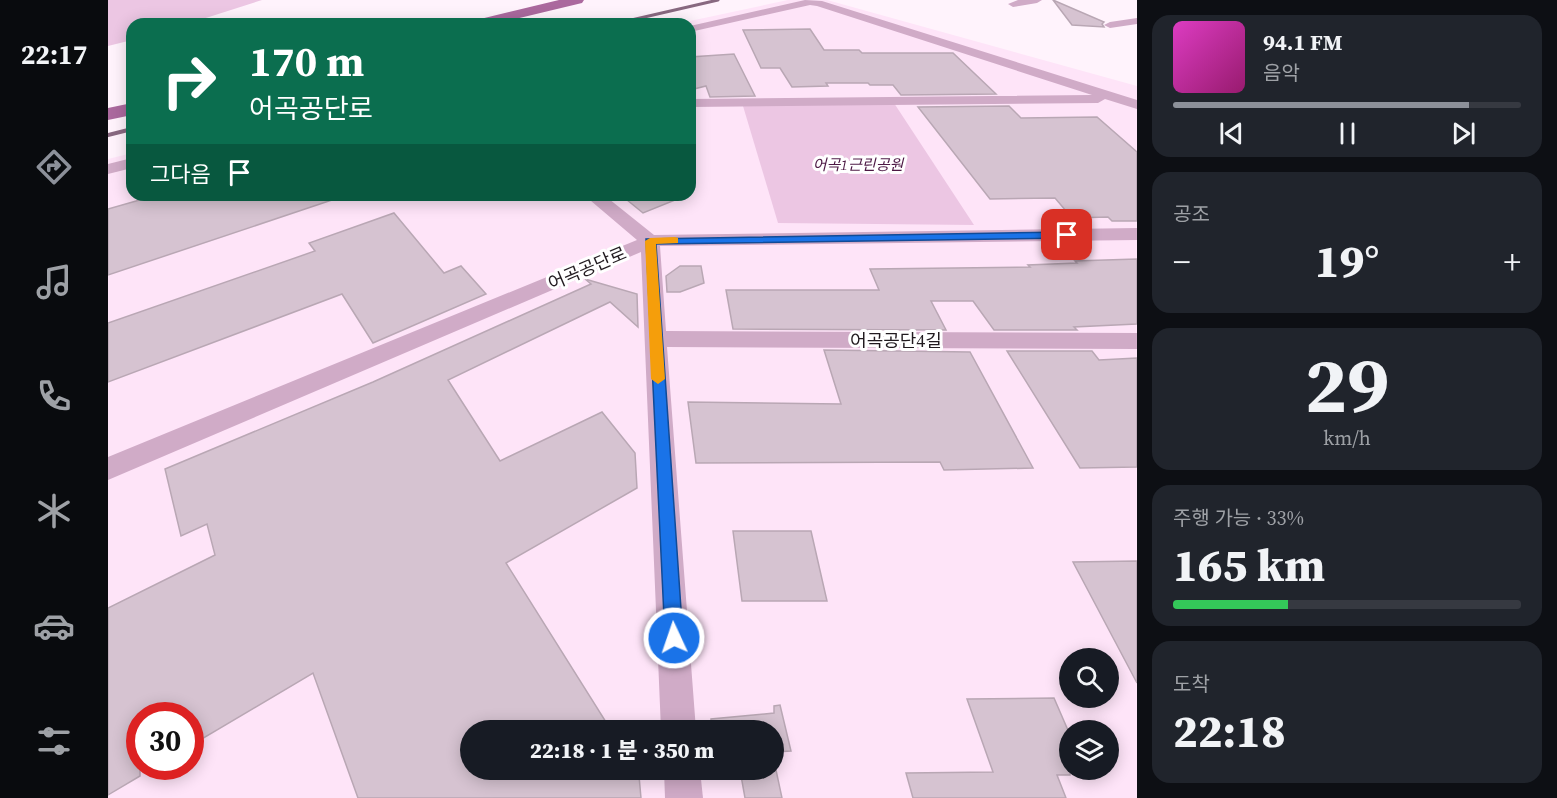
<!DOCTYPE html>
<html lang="ko">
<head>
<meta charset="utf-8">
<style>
	:root { --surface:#171b24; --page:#20242c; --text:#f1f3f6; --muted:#9ea1a6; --line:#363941; --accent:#8c9099 }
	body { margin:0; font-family:"Source Serif 4","Noto Sans KR",serif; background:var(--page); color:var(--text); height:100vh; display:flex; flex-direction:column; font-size:22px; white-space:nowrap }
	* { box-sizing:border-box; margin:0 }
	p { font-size:20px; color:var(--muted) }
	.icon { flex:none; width:33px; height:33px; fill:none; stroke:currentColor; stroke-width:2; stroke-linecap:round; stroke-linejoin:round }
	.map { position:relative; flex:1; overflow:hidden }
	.drawer { display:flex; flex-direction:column; gap:15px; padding:15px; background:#0d0f14; width:420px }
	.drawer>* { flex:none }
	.banner { position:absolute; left:18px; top:18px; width:570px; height:183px; border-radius:18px; box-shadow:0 3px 15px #0003; background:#0b6e4f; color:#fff; overflow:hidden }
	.buttons { position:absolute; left:951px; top:648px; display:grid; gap:12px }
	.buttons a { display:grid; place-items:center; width:60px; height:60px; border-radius:50%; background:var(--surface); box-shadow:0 3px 15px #0003; font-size:30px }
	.speed { position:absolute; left:18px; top:702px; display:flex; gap:12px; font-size:30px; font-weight:700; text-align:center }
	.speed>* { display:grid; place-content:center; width:78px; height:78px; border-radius:50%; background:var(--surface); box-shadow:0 3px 15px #0003; line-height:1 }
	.speed .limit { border:9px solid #d22; background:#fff; color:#111 }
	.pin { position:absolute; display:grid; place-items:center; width:51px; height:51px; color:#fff; margin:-26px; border-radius:12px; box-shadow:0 3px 9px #0006 }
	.me { position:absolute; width:66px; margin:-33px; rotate:357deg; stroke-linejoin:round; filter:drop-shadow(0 0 4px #0008) }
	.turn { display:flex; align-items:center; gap:21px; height:126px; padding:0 24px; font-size:27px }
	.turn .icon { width:78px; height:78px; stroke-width:2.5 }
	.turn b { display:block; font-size:42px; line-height:51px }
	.then { display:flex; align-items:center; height:57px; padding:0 24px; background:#0003; gap:12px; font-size:22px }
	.big { font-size:45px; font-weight:800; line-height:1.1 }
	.drawer .widget { flex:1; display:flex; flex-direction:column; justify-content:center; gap:9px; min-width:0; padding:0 21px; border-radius:18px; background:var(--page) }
	.drawer .dial { align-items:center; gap:0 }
	.dial b { font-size:78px; line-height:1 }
	.song { display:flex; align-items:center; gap:18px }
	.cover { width:72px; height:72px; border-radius:9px; background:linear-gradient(135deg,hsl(310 70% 55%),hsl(320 70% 35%)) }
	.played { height:6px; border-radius:3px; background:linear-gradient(90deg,var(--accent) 85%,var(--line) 85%) }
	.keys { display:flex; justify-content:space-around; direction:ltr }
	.heat { display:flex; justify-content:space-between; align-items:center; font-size:33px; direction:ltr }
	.charge { height:9px; border-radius:4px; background:linear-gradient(90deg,#34c759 33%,var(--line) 0) }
	.trip { position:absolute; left:352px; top:720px; width:324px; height:60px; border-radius:30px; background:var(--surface); box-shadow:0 3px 15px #0003; font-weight:800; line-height:60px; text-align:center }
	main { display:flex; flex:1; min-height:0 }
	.tab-bar { display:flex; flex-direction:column; width:108px; justify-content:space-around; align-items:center; background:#090b0e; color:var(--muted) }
	.tab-bar .icon { width:42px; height:42px }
	.tab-bar .active { color:var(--accent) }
	.tab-bar b { font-size:27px; color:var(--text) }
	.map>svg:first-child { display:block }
</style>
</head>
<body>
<main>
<nav class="tab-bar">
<b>22:17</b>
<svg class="icon active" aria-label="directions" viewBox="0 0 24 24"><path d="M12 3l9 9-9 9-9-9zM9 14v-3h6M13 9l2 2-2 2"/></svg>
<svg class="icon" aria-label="music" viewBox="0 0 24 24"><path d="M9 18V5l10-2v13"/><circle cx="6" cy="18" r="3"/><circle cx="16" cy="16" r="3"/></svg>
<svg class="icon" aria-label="phone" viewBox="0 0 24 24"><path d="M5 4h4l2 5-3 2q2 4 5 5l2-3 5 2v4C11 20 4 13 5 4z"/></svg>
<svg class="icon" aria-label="climate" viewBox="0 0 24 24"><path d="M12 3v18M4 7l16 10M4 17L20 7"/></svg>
<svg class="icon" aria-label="car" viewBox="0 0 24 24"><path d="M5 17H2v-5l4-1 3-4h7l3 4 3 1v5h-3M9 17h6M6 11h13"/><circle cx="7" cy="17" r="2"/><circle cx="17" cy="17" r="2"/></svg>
<svg class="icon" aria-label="filters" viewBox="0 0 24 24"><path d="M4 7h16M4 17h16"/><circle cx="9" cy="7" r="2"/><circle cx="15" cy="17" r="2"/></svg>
</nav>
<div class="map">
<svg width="1029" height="798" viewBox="0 0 1029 798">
	<rect width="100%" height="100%" fill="#fff3fc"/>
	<path fill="#fee4f8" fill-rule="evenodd" d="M 680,0 L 719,0 L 1029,86 L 1029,798 L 0,798 L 0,159 L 24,153 L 24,195 L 582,195 L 582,24 L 568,24 ZM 962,658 L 1000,658 L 1000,698 L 962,698 ZM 32,716 L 82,716 L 82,766 L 32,766 ZM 363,730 L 666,730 L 666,770 L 363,770 ZM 962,730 L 1000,730 L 1000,770 L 962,770 Z"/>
	<g fill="#ecc6e3">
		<path d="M 0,0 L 154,0 L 79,24 L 24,24 L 24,40 L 0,46 Z"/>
		<path d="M 786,103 L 866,225 L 670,223 L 635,106 Z"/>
	</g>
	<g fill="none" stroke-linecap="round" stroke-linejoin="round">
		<path stroke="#886880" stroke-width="3" d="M 506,24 L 610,0"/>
		<path stroke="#886880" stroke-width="4" d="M 0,135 L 24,129"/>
	</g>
	<g fill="#d6c3d1" stroke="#b9a7b4" stroke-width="1.5">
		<path d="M 945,0 L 996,22 L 994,24 L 996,27 L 964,25 Z"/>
		<path d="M 702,29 L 716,50 L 751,50 L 754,53 L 845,53 L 888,94 L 793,95 L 785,85 L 762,85 L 760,83 L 718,83 L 720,86 L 684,87 L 672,68 L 653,68 L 635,30 Z"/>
		<path d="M 626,54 L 647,96 L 602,97 L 598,86 L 582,90 L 582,57 Z"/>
		<path d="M 901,106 L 913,118 L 989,117 L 1029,152 L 1029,221 L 1004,221 L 1000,217 L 964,218 L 947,198 L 882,199 L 810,107 Z"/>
		<path d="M 49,195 L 230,195 L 230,198 L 0,275 L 0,209 Z"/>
		<path d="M 513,195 L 577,195 L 577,196 L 535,213 Z"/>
		<path d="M 286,213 L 336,273 L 353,266 L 378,294 L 265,343 L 234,294 L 0,382 L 0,323 L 207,251 L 201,243 Z"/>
		<path d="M 1029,259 L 1029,324 L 966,327 L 969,330 L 886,330 L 865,301 L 823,301 L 838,330 L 625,329 L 618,290 L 771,290 L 762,269 L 922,267 L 920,265 L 969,263 L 967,261 Z"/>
		<path d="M 572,266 L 593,266 L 596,283 L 572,292 L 559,292 L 558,276 Z"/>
		<path d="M 477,279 L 529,294 L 530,327 L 502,302 L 340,380 L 392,461 L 494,412 L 527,453 L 529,488 L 398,563 L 503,730 L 363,730 L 363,770 L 527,770 L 531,776 L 533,798 L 250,798 L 205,673 L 82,746 L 82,716 L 32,716 L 32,776 L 0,795 L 0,608 L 107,555 L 99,524 L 73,536 L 57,469 L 265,382 L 483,284 Z"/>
		<path d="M 716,350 L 862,352 L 925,468 L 836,470 L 832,462 L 588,463 L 580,402 L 733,404 Z"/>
		<path d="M 899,351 L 984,351 L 991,360 L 1029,358 L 1029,467 L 972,468 Z"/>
		<path d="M 625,531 L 703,531 L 719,601 L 634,601 Z"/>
		<path d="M 1029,561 L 1029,683 L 965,562 Z"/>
		<path d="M 946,698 L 962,735 L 962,775 L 949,775 L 958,798 L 805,798 L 798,773 L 885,772 L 859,699 Z"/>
		<path d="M 672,705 L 683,751 L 666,752 L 666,730 L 603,730 L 603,719 L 666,713 L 666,706 Z"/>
		<path d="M 632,770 L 668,770 L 674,798 L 637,798 Z"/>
	</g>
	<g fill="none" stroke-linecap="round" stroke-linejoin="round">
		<g fill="#d0abc7" fill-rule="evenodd">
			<path d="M 697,0 L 714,1 L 1029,100 L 1029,109 L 997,99 L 990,103 L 582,107 L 582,99 L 984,95 L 709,6 L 702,5 L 582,32 L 582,26 Z"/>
			<path d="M 934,0 L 929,3 L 905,7 L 900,4 L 910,0 Z"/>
			<path d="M 1029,18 L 1029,24 L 1002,28 L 996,25 L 1002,22 Z"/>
			<path d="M 24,158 L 24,168 L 0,174 L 0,164 Z"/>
			<path d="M 476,195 L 496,195 L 546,235 L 1029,228 L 1029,240 L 552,246 L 558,331 L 1029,333 L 1029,349 L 559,347 L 588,730 L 553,730 L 533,252 L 0,480 L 0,457 L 529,240 Z"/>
			<path d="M 556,770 L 592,770 L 595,798 L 557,798 Z"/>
		</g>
		<g fill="#ab699e" fill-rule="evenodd">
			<path d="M 451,0 L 476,0 L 474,3 L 387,24 L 362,24 L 364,21 Z"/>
			<path d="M 24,103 L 24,115 L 0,120 L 0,108 Z"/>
		</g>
	</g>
	<path fill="#1a73e8" stroke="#114b97" stroke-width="1.5" d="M 959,232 L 963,233 L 963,238 L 548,244 L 575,638 L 572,645 L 566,648 L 559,645 L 557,638 L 538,239 Z"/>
	<path fill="#f59e0b" d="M 567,237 L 570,238 L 570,243 L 548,244 L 557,379 L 550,384 L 543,379 L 537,241 L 542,238 Z"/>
	<g text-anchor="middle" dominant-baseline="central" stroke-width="6" stroke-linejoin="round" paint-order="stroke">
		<g font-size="15" font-style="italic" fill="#4c1844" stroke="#fff">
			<text x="750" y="164">어곡1근린공원</text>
		</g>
		<g font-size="18" fill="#211a1f" stroke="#fff">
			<text transform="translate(479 268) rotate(-23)">어곡공단로</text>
			<text x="788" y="340">어곡공단4길</text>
		</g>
	</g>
</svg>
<div class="buttons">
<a><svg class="icon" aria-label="search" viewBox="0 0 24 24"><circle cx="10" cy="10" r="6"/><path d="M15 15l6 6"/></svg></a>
<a><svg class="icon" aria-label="layers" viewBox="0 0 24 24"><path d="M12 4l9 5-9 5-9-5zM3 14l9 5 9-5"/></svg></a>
</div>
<div class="speed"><div class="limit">30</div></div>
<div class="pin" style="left:959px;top:235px;background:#d93025"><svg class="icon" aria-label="arrive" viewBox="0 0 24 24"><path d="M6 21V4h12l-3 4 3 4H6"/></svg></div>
<svg class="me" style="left:566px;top:638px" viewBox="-20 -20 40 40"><circle r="17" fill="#1a73e8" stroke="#fff" stroke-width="3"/><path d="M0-11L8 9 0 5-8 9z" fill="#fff"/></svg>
<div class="trip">22:18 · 1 분 · 350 m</div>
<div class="banner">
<div class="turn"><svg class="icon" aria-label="right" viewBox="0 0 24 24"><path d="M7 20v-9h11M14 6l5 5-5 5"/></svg><div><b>170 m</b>어곡공단로</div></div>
<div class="then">그다음<svg class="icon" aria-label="arrive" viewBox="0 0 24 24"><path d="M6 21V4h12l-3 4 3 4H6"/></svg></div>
</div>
</div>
<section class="drawer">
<div class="widget">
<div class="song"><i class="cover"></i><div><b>94.1 FM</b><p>음악</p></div></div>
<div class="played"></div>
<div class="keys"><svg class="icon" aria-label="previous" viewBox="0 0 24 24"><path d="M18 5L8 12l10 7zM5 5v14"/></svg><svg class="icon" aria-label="pause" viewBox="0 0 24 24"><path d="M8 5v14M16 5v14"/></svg><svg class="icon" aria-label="next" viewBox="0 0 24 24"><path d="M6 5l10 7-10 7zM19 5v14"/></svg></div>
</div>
<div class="widget"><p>공조</p>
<div class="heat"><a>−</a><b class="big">19°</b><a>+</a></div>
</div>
<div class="widget dial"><b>29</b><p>km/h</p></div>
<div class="widget"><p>주행 가능 · 33%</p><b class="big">165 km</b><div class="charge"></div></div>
<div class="widget"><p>도착</p><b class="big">22:18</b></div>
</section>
</main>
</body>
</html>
